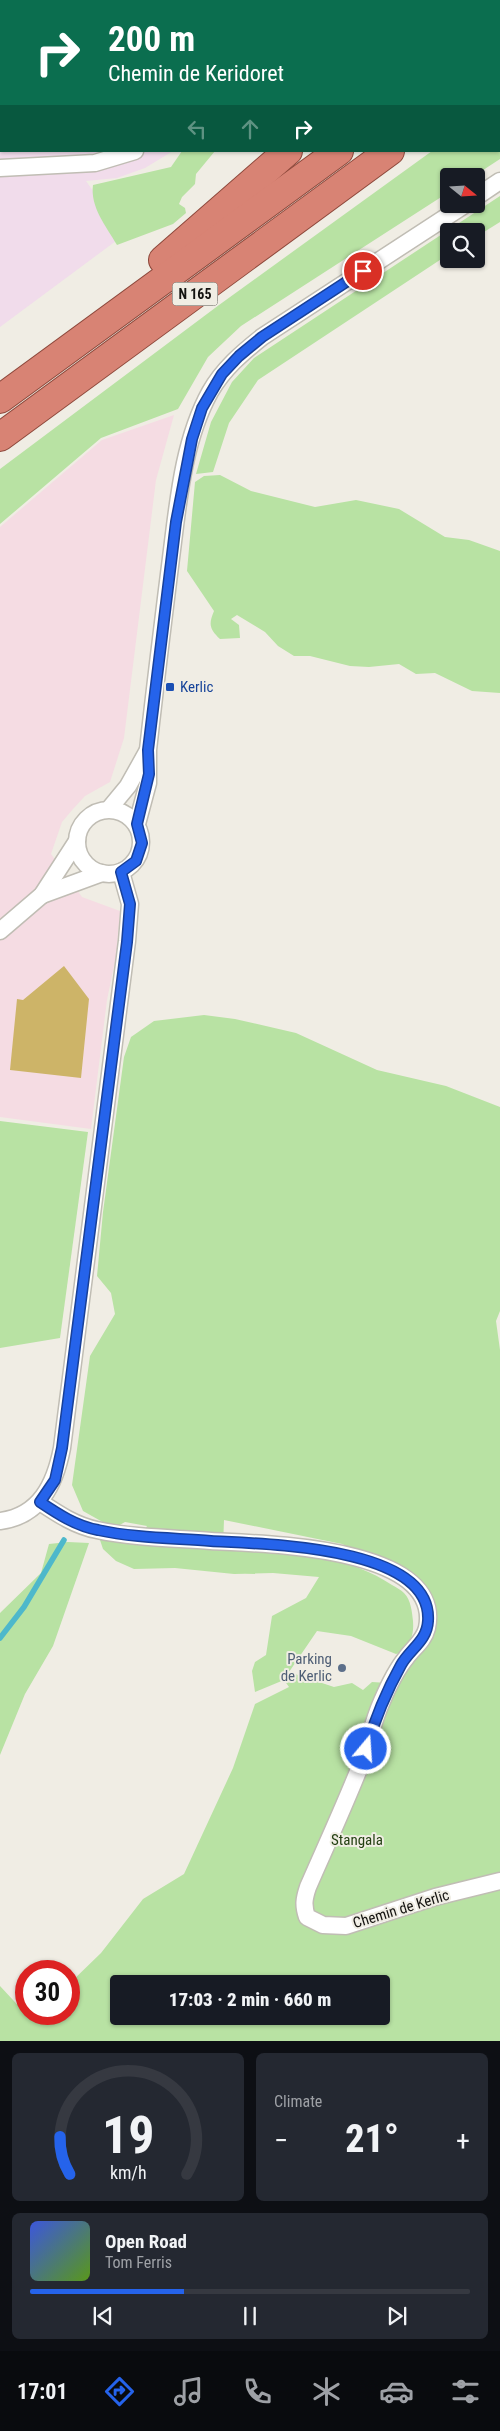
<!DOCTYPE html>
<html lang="en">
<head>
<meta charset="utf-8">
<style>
	:root { --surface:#171b24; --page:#242831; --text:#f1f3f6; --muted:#9ea1a6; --line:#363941; --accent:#2563eb }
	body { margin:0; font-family:"Roboto Condensed",sans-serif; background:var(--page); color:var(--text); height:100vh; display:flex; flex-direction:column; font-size:19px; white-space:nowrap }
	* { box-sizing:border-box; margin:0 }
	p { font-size:16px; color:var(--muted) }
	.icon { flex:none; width:28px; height:28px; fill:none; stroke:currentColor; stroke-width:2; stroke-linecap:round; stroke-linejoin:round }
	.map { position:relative; height:2041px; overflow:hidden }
	.panel { display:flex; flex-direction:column; gap:12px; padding:12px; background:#0d0f14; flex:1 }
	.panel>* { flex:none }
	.top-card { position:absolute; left:0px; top:0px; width:500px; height:152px; box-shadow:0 1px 4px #0004; background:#0b6e4f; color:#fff; overflow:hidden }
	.needle { width:32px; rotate:108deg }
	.fabs { position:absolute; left:440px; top:168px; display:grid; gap:10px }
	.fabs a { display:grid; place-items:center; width:45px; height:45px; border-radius:5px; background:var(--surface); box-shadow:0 1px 4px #0004; font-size:25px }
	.speed { position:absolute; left:15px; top:1960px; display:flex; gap:10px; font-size:25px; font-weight:700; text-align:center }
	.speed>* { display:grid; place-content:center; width:65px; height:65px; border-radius:50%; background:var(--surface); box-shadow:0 1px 4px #0004; line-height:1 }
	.speed .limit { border:8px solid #d22; background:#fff; color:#111 }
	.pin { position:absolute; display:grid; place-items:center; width:42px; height:42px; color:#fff; margin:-21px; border:2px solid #fff; border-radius:50%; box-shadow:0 1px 5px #0007 }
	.me { position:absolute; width:55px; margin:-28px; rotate:18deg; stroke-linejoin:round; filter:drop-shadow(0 0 4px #0008) }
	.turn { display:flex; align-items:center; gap:18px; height:105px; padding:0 25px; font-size:22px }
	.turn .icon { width:65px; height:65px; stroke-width:2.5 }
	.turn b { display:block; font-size:35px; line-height:42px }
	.lanes { display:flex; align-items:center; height:48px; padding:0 25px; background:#0003; justify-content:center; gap:25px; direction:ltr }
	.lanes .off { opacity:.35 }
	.big { font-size:38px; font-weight:800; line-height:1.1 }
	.panel .card { flex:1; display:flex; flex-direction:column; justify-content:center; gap:8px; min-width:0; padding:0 18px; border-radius:8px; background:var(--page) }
	.panel .dial { align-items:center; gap:0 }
	.dial svg { height:130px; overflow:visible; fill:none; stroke:var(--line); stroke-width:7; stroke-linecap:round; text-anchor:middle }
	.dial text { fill:var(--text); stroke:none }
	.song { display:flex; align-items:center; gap:15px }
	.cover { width:60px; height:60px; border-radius:8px; background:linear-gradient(135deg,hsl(230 70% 55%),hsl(90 70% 35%)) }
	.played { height:5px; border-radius:2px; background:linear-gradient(90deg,var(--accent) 35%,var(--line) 35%) }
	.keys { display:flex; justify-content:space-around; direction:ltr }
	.heat { display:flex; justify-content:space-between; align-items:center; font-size:28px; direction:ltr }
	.panel .tiles { flex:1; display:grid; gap:12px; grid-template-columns:1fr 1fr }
	.card:last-child { grid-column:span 2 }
	.trip { position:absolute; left:110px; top:1975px; width:280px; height:50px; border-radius:5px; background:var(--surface); box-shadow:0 1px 4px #0004; font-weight:800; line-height:50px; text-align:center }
	.dock { display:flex; height:80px; justify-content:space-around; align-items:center; background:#090b0e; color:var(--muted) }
	.dock .icon { width:35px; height:35px }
	.dock .on { color:var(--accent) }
	.dock b { font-size:22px; color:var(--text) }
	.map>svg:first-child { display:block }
</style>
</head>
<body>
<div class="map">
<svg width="500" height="2041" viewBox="0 0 500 2041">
	<rect width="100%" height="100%" fill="#f0ede4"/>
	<path fill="#f5dce3" d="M 174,415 L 156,480 L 124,738 L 110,782 L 85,796 L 73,809 L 62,822 L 51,854 L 82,897 L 120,911 L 116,956 L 107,1000 L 91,1129 L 0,1117 L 0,527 L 102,440 Z"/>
	<path fill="#f1dceb" d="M 0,0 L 183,1 L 1,1 L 1,151 L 173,151 L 145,168 L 117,178 L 86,181 L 124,235 L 0,327 Z"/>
	<g fill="#b8e2a3" fill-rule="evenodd">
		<path d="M 500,103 L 500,159 L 474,176 L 449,176 L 449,192 L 241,326 L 208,357 L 178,409 L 101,438 L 0,524 L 0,469 L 219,305 L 432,151 L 499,151 Z"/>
		<path d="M 182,151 L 215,151 L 196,174 L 195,184 L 182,197 L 179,204 L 185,208 L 186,213 L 173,224 L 117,245 C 106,226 90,207 93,185 L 171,167 Z"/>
		<path d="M 500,196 L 500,222 L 476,237 L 476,231 L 449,231 L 449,254 L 258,380 L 229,423 L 213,472 L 196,474 L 211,422 L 232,382 L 254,358 Z"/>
		<path d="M 220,475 L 251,491 L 315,507 L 356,500 L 399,509 L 445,537 L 469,540 L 500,551 L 500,693 L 472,691 L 435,673 L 416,674 L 399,664 L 369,667 L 350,666 L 310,656 L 294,656 L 278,646 L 265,632 L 237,615 L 231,619 L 239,625 L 240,638 L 220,639 C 210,629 208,625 214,611 L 187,571 L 195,482 L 204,476 Z"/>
		<path d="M 204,1015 L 235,1019 L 296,1033 L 377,1070 L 446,1086 L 500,1107 L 500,1311 L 496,1321 L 500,1350 L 500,2041 L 0,2041 L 0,1986 L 26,2014 L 69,2014 L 69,1984 L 101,1953 L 143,1899 L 184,1874 L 233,1768 L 255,1704 L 289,1687 L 284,1680 L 255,1692 L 252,1671 L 255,1662 L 266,1655 L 272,1616 L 306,1598 L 319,1577 L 273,1573 L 234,1574 L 175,1568 L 134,1569 L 116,1561 L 103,1549 L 100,1540 L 138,1541 L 147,1526 L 125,1522 L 118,1526 L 108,1525 L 83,1511 L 72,1485 L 90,1356 L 115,1314 L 111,1293 L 97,1276 L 103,1212 L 124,1057 L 131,1037 L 154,1021 ZM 224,1520 L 342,1544 L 406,1572 L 425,1585 L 433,1599 L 436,1614 L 435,1628 L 388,1683 L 372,1682 L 363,1690 L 352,1683 L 334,1687 L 289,1672 L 317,1631 L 351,1636 L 396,1654 L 403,1652 C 411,1641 414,1635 413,1621 C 412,1612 411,1600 404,1593 C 401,1590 396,1587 392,1585 C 343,1552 279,1553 223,1547 ZM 119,1984 L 381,1984 L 381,2016 L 119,2016 Z"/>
		<path d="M 0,1121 L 88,1132 L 60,1338 L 0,1348 Z"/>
		<path d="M 68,1542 L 89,1543 L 53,1646 L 25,1694 L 0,1755 L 0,1613 L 41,1573 L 49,1544 Z"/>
	</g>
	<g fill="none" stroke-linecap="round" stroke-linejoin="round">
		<path stroke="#4eb8cb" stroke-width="5.5" d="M 0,1638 L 24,1607 L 64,1540"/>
	</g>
	<path fill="#cdb468" d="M 64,966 L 89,999 L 81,1078 L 10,1070 L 17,999 L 23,1000 Z"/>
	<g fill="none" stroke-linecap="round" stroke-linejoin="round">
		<defs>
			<g id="minor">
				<path d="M 224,1 L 224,0"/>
				<path d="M 0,168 L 95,163 L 135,151"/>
				<path d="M 476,197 L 500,181"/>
				<path d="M 109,809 L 128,786 L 147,752"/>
				<circle cx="109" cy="842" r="32"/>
				<path d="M 137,824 L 148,783 L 148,750 C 155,686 163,622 171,558 C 178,503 183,441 210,392 C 223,369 242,353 262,337 L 466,204"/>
				<path d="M 42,895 L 102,873"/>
				<path d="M 0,931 L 42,895 L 77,841"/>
				<path d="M 40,1502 C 58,1514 76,1526 97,1530 C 134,1538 173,1538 211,1541 C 260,1544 444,1545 427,1628 C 424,1641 413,1648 406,1658 C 396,1670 388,1687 382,1701 C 372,1723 368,1747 359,1769 C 343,1809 325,1848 308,1887 C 304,1899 303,1905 307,1917 L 323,1925 L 346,1926 L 435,1897 L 500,1881"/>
				<path d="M 0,1521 C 40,1516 55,1484 62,1448 L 127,941 L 130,904 L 121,872"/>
			</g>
			<g id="trunk">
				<path d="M 442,1 L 443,0"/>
				<path d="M 499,34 L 500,33"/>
				<path d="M 499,71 L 500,70"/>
				<path d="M 163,260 L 288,151"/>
				<path d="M 0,399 L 339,151"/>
				<path d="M 0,437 L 390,151"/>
			</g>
		</defs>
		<use href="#minor" stroke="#c0bdb4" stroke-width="19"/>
		<use href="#trunk" stroke="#8d483b" stroke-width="30"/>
		<use href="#minor" stroke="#fff" stroke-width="16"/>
		<use href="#trunk" stroke="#d88374" stroke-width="28"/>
	</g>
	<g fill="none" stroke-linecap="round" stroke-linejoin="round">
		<defs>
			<path id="route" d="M 363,271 L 262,337 L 239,356 L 222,374 L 202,408 L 192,439 L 176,522 L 148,750 L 149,774 L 137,824 L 142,843 L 136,861 L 121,872 L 130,904 L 127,942 L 62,1448 L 55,1480 L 40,1502 C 58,1514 76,1526 98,1530 C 134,1538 173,1538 211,1541 C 260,1544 433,1545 428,1621 C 427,1641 410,1649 401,1665 C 386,1692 375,1719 366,1749"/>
		</defs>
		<use href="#route" stroke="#184099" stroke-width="12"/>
		<use href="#route" stroke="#2563eb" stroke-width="9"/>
	</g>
	<rect fill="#1a4fb4" stroke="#f0ede4" stroke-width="2" x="165" y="682" width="10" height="10" rx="2.5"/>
	<circle fill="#5c6f8a" stroke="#f0ede4" stroke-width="2" cx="342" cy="1668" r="5"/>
	<g text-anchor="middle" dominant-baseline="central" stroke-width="4" stroke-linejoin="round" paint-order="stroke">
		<rect fill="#f0ede4" stroke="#565450" stroke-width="1" x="172.5" y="282.5" width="45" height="23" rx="4"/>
		<g font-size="14" font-weight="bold" fill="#141310">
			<text x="195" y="294">N 165</text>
		</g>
		<g font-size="15" fill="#164399" stroke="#f0ede4" text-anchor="start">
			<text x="180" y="687">Kerlic</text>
		</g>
		<g font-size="15" fill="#4e5e75" stroke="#f0ede4" text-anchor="end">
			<text x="332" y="1659">Parking<tspan x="332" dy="17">de Kerlic</tspan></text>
		</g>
		<g font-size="15" fill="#244013" stroke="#f0ede4">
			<text x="357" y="1840">Stangala</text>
		</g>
		<g font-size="15" fill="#141310" stroke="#f0ede4">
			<text transform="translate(401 1909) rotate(-17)">Chemin de Kerlic</text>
		</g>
	</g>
</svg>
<div class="fabs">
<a><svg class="needle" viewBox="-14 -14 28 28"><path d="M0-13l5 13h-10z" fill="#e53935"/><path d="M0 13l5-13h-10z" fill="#9ea1a6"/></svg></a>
<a><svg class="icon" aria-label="search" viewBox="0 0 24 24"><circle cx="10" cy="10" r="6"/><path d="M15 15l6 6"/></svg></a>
</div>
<div class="speed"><div class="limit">30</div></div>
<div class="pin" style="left:363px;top:271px;background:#d93025"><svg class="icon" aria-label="arrive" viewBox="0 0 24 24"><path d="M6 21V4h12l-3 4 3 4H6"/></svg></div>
<svg class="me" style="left:366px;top:1749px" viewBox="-20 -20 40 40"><circle r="17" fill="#2563eb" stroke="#fff" stroke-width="3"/><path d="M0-11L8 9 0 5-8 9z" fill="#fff"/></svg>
<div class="trip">17:03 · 2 min · 660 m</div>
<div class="top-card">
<div class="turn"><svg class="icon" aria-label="right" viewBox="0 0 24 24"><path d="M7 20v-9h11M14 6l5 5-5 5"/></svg><div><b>200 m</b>Chemin de Keridoret</div></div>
<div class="lanes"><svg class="icon off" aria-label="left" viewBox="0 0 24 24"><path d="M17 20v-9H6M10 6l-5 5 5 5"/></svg><svg class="icon off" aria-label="ahead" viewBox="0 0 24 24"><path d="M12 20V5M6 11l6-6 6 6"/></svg><svg class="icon" aria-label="right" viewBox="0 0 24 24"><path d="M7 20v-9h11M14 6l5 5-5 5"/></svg></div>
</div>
</div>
<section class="panel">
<div class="tiles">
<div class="card dial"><svg viewBox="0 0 100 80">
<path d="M14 69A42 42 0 1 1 86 69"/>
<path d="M14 69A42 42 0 0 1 8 46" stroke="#2563eb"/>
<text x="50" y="56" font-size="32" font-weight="700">19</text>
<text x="50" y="72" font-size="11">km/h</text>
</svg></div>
<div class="card"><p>Climate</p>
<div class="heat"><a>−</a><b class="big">21°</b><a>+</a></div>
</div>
<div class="card">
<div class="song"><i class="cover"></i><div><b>Open Road</b><p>Tom Ferris</p></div></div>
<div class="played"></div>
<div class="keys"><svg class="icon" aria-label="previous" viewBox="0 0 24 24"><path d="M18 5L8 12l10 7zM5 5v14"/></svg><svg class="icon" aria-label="pause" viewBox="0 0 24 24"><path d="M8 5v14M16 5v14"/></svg><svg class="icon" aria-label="next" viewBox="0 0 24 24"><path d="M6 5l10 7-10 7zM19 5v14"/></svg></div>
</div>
</div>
</section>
<nav class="dock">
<b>17:01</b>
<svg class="icon on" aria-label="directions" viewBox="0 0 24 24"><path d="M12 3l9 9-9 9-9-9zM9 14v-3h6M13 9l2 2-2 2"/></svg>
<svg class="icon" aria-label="music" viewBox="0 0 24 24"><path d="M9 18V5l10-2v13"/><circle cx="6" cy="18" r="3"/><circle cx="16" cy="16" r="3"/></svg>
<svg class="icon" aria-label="phone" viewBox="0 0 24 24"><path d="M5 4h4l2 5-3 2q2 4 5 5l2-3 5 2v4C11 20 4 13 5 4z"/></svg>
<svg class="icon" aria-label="climate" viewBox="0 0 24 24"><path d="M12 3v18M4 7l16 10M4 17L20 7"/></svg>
<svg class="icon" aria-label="car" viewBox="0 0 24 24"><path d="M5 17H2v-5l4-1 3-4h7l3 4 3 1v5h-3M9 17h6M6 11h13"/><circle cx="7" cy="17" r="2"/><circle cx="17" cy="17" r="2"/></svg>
<svg class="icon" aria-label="filters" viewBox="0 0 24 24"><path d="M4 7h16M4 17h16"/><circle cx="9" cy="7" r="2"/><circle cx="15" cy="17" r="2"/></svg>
</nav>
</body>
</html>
